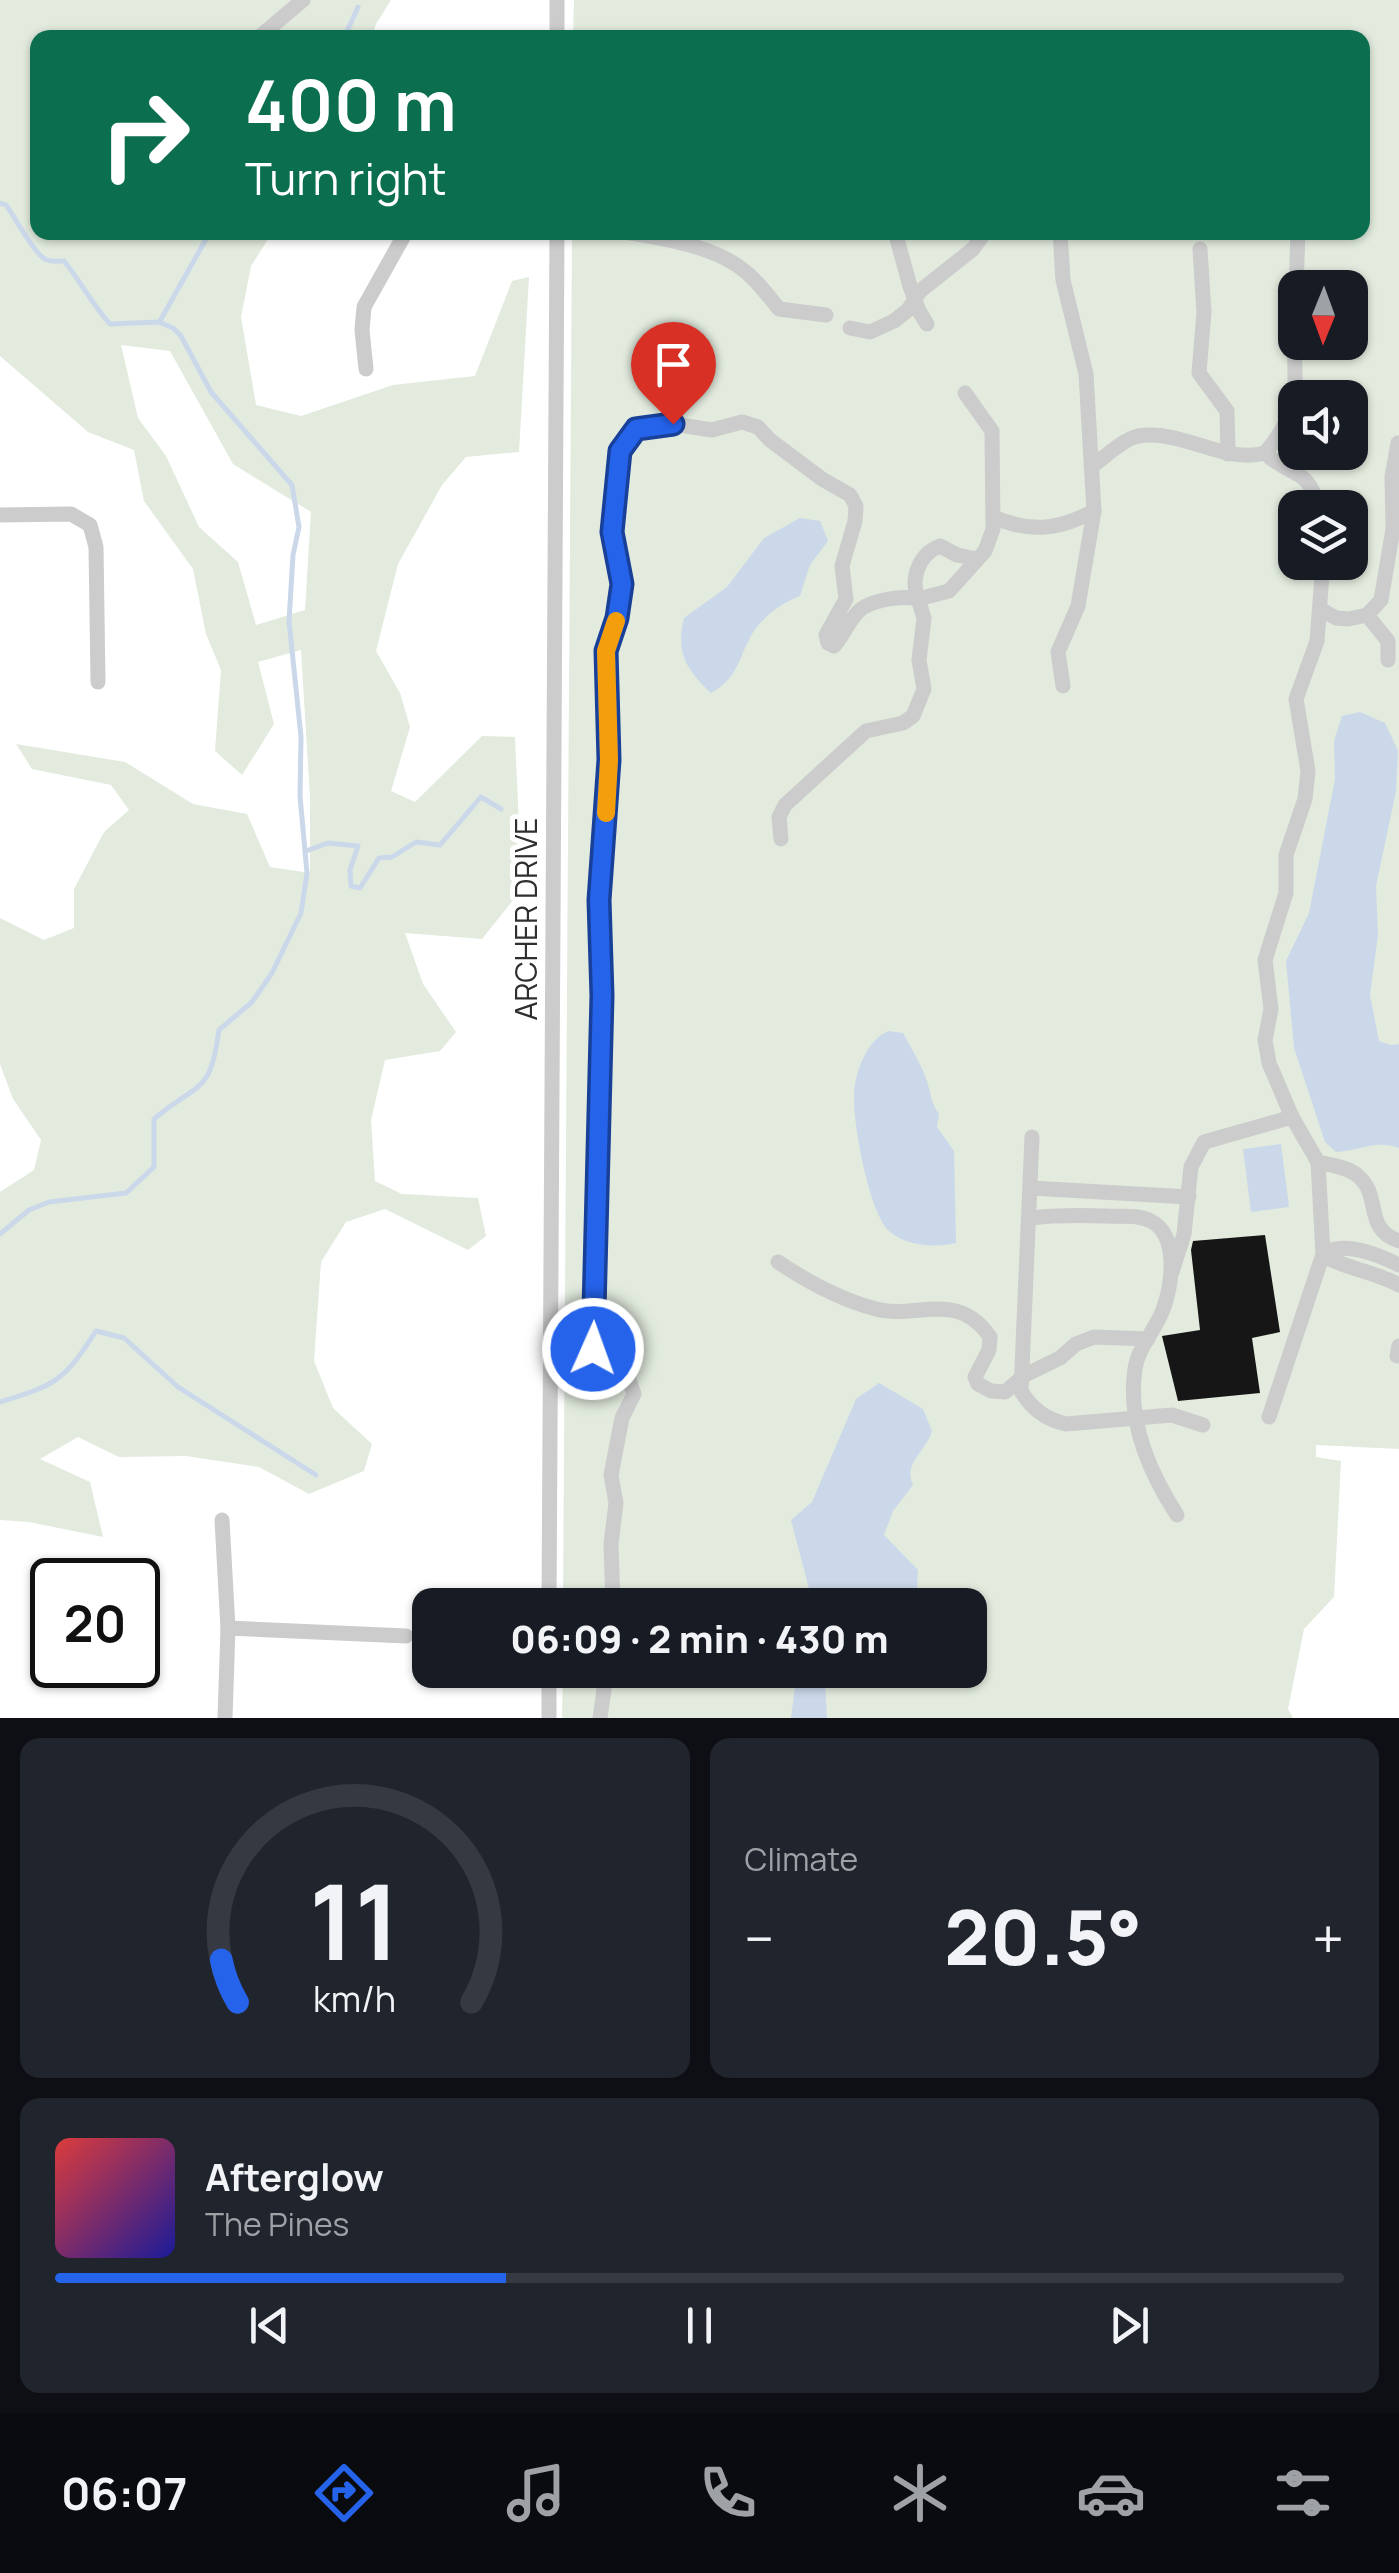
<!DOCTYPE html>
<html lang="en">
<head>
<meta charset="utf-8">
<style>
	:root { --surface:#171b24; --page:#20242c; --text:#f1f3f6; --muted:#9ea1a6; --line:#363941; --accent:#2563eb }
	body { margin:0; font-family:Manrope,sans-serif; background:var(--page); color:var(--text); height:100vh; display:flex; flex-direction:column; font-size:38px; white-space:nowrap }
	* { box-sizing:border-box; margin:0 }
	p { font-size:32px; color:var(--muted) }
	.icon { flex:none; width:55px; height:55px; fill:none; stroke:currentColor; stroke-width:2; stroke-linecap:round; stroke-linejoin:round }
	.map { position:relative; height:1718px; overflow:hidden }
	.details { display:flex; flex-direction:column; gap:20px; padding:20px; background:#0d0f14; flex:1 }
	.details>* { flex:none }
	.guide { position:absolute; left:30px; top:30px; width:1340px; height:210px; border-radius:20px; box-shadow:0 2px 8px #0004; background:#0b6e4f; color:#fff; overflow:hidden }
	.needle { width:65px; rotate:181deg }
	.buttons { position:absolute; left:1278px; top:270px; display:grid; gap:20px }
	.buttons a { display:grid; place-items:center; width:90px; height:90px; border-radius:20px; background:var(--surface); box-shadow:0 2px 8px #0004; font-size:50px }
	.speed { position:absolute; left:30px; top:1558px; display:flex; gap:20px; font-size:50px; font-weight:700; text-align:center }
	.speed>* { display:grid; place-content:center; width:130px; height:130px; border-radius:50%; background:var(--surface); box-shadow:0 2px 8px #0004; line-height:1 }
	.speed .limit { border:5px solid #111; border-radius:15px; background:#fff; color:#111 }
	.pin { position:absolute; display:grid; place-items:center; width:85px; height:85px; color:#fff; margin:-102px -42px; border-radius:50% 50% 50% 0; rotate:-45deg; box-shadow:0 0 10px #0007 }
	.pin .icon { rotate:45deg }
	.me { position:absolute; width:110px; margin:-55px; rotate:2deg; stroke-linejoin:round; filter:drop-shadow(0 0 8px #0008) }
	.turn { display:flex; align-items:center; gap:35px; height:210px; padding:0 50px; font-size:45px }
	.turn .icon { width:130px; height:130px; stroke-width:2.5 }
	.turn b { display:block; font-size:70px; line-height:85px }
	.big { font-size:75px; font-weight:800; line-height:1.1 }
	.details .widget { flex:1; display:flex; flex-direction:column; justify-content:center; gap:15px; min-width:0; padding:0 35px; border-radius:20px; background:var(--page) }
	.details .dial { align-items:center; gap:0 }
	.dial svg { height:260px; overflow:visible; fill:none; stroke:var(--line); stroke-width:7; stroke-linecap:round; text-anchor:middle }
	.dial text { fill:var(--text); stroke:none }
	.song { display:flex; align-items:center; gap:30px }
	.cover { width:120px; height:120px; border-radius:15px; background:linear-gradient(135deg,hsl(0 70% 55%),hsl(240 70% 35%)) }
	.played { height:10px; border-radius:5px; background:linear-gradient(90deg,var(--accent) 35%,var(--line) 35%) }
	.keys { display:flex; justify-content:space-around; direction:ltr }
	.heat { display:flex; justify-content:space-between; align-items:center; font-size:55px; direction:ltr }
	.details .tiles { flex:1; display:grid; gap:20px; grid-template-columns:1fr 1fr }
	.widget:last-child { grid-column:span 2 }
	.trip { position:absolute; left:412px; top:1588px; width:575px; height:100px; border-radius:20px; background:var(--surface); box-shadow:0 2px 8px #0004; font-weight:800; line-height:100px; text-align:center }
	.tabs { display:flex; height:160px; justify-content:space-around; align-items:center; background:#090b0e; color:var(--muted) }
	.tabs .icon { width:70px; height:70px }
	.tabs .on { color:var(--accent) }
	.tabs b { font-size:45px; color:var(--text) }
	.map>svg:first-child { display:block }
</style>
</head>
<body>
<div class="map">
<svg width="1399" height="1718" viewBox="0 0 1399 1718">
	<rect width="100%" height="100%" fill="#fff"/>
	<g fill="#e2ebde" fill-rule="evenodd">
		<path d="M 0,0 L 391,0 L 376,24 L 372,37 L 38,38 L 38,232 L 272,233 L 251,266 L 241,317 L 256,405 L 301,416 L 393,385 L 475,376 L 512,281 L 529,277 L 519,452 L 466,457 L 442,485 L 398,564 L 376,651 L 400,693 L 410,727 L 391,791 L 415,802 L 482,736 L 515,737 L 522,889 L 482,939 L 405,933 L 423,984 L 456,1032 L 440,1051 L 385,1060 L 371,1120 L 375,1181 L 402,1194 L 478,1198 L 486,1236 L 468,1250 L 385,1209 L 346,1222 L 321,1262 L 314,1361 L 333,1408 L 372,1444 L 364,1471 L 309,1494 L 259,1467 L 186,1456 L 119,1457 L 78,1437 L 40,1459 L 90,1482 L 103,1537 L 29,1522 L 0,1520 L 0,1192 L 34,1170 L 41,1140 L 13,1099 L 0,1064 L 0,918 L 44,940 L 74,928 L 74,889 L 104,832 L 129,810 L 111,785 L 32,769 L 16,744 L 125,762 L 193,804 L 247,814 L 270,867 L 310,873 L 310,797 L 301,650 L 258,662 L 274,724 L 242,775 L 215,751 L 221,670 L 206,634 L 193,569 L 144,501 L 134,450 L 88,432 L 0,356 ZM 121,345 L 170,351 L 233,464 L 311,512 L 305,610 L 256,625 L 238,562 L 199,527 L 166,456 L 138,418 Z"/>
		<path d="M 574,0 L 1399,0 L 1399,1449 L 1316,1445 L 1316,1457 L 1341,1461 L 1334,1597 L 1304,1629 L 1288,1709 L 1293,1718 L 562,1718 L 563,1670 L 970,1670 L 970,1605 L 563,1605 L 572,233 L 1362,232 L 1362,38 L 573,38 ZM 1295,288 L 1350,288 L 1350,342 L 1295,342 ZM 1295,398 L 1350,398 L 1350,452 L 1295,452 ZM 1295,508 L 1350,508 L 1350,562 L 1295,562 Z"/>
	</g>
	<g fill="#cbd8ea">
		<path d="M 800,518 L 820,521 L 828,541 L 810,565 L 800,596 C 781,603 761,618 751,636 C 738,659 738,678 711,693 C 687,670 675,653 684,618 L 727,587 L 764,538 Z"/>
		<path d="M 1360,712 L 1385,723 L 1398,751 L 1396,791 L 1376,886 L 1378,935 L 1370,995 L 1379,1041 L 1391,1045 L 1399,1044 L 1399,1148 C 1378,1139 1358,1151 1336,1152 L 1325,1142 L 1294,1048 L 1286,961 L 1309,913 L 1335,779 L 1334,741 L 1342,716 Z"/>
		<path d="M 889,1031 L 903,1033 C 912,1049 921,1064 927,1081 C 931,1094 931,1103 939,1114 L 937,1127 L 954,1151 L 956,1243 C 935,1248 905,1246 889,1231 C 869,1212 853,1124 854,1096 C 854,1075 867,1038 889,1031 Z"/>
		<path d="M 1281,1144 L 1289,1207 L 1251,1212 L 1243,1149 Z"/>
		<path d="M 879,1383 L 923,1409 L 932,1431 C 926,1452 903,1462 913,1485 L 893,1511 L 884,1535 L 918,1570 L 916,1605 L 820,1605 L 811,1596 L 791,1520 L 812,1502 L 856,1399 Z"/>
		<path d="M 811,1670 L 825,1681 L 827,1718 L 791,1718 L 795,1687 Z"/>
	</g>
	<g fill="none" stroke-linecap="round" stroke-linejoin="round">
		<g stroke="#cbd8ea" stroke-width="5">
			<path d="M 344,38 L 358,7"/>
			<path d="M 0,203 L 6,205 C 15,217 35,256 47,260 C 52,262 58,261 64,261 C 81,282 92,304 110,324 L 159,322 L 173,328 L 181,336 L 211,392 L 292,485 L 299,527 L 293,555 L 289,621 L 301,737 L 300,796 L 307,873 L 301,913 L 272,973 L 252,1002 L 219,1030 C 210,1096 199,1081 154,1119 L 154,1167 L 126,1193 L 49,1202 L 29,1210 L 0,1234"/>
			<path d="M 160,321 L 210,232"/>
			<path d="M 306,851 L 328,843 L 358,846 L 350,870 L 351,886 L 360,888 L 379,858 L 392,857 L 416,842 L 440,845 L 481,797 L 501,809"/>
			<path d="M 0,1402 C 56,1385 64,1381 96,1331 L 124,1338 L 178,1387 L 316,1475"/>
		</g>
	</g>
	<path fill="#161616" d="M 1265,1235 L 1280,1332 L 1252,1338 L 1260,1393 L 1178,1401 L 1162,1336 L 1200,1330 L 1191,1250 L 1193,1241 Z"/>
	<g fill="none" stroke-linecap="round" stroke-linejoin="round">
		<g stroke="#ccc" stroke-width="15">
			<path d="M 258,38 L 303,0"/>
			<path d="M 557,38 L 557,0"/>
			<path d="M 625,232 C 664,239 717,246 747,273 C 759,283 769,297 779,309 L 826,315"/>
			<path d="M 895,232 L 910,286"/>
			<path d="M 1060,232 L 1063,280 L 1086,374 L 1094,511 L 1078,606 L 1058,652 L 1063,686"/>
			<path d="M 1200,249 L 1204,312 L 1199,373 L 1227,411 L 1228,454"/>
			<path d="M 1296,288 L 1298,232"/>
			<path d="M 919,311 L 927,324"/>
			<path d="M 1295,326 C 1292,383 1306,405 1265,453 C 1292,479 1307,465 1319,508"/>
			<path d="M 850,328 L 870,332 L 894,321 L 908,310 L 920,291 L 973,249 L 985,232"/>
			<path d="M 366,369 L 362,330 L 364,307 L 406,232"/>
			<path d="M 965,393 L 992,431 L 993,529 L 985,551 L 949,591 L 918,599 C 910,578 919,554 940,546 L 957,555 L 977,559"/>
			<path d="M 1091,467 C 1104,458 1123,439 1138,436 C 1183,429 1223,464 1265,453"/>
			<path d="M 0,515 L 71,514 L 90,525 L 96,547 L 98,682"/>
			<path d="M 993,517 C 1031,533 1058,530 1094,511"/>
			<path d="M 1320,609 L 1336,618 L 1348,619 L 1367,615 L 1381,600 L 1393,529 L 1392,477 L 1398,443"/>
			<path d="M 1367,615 L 1388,641 L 1388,660"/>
			<path d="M 1292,1117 L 1318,1162 C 1331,1165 1347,1167 1357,1175 C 1383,1196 1362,1228 1399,1241"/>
			<path d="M 1032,1137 L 1021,1391 C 1032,1409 1045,1419 1066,1424 L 1172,1415 L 1203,1425"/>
			<path d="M 1031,1188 L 1189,1197"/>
			<path d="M 1029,1218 C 1055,1215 1080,1215 1106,1216 C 1122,1217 1137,1214 1151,1221 C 1179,1236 1172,1283 1164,1307 C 1157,1329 1138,1346 1135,1369 C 1127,1422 1149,1472 1177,1515"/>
			<path d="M 778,1262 C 808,1282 841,1300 876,1309 C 916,1320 957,1289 990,1337 L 989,1350 L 975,1377 L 978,1384 L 991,1391 L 1005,1392 L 1025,1375 L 1060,1358 L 1076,1344 L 1094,1337 L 1148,1339"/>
			<path d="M 1399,1265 C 1379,1255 1343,1240 1323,1254 C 1332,1265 1380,1273 1399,1285"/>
			<path d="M 1172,1272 L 1184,1234 L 1191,1167 L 1204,1142 L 1292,1117 L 1269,1063 L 1265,1040 L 1271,1009 L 1265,960 L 1286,893 L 1286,855 L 1305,799 L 1308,771 L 1296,699 L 1317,641 L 1323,562"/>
			<path d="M 1397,1356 L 1399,1346"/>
			<path d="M 1269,1417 L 1323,1254 L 1318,1162"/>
			<path d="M 222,1520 L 228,1628 L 225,1718"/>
			<path d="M 549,1605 L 557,232"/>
			<path d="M 613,1605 L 611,1544 L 616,1503 L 611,1475 L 622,1418 L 634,1394 L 627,1374 L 600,1359 L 593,1349 L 602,996 L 599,900 L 609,760 L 606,651 L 617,618 L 622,584 L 612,532 L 620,451 L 636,429 L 673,424 L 712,430 L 742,422 L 758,427 L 770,440 L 822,479 L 850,495 L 856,506 L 855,521 L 842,566 L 846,599 L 826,635 L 828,643 L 834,646 C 843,636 848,622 858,612 C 869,600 902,595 918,599 L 924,618 L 919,660 L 924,689 L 913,716 L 903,723 L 866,731 L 785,805 L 779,817 L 781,839"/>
			<path d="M 228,1628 L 406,1636"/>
			<path d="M 549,1718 L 549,1670"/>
			<path d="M 600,1718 L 604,1690 L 600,1670"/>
		</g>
		<path stroke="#ccc" stroke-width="15" d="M 910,286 L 919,311"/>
	</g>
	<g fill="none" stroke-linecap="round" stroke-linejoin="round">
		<defs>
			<path id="route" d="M 593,1349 L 602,996 L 599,900 L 609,760 L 606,651 L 617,618 L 622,584 L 612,532 L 620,451 L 636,429 L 673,424"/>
		</defs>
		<use href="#route" stroke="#184099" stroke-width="25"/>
		<use href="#route" stroke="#2563eb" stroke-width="18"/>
		<path stroke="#f59e0b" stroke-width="18" d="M 606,813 L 609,760 L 606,651 L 616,621"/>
	</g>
	<g text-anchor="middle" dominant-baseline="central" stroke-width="10" stroke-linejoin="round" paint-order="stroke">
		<g font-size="30" fill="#2f2f2f" stroke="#fff">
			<text transform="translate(525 919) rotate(-90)">ARCHER DRIVE</text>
		</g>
	</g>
</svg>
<div class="buttons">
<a><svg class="needle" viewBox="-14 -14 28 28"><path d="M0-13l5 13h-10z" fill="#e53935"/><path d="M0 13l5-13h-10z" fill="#9ea1a6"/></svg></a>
<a><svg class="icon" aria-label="sound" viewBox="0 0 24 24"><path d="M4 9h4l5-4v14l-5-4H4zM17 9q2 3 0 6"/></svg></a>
<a><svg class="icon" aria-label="layers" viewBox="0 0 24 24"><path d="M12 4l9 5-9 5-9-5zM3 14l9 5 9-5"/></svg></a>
</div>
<div class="speed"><div class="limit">20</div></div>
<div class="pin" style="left:673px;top:424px;background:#d93025"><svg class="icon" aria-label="arrive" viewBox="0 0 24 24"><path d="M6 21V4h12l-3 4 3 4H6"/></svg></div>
<svg class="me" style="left:593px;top:1349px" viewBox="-20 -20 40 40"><circle r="17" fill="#2563eb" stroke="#fff" stroke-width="3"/><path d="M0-11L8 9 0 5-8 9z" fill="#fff"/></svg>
<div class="trip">06:09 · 2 min · 430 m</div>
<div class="guide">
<div class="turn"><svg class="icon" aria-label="right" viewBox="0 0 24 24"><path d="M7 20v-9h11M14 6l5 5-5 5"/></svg><div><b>400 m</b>Turn right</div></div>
</div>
</div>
<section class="details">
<div class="tiles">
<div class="widget dial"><svg viewBox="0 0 100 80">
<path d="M14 69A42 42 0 1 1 86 69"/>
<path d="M14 69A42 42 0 0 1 9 56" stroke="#2563eb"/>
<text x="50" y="56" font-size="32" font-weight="700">11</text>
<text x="50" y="72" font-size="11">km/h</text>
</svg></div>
<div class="widget"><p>Climate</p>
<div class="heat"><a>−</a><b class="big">20.5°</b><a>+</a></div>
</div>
<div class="widget">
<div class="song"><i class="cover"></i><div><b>Afterglow</b><p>The Pines</p></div></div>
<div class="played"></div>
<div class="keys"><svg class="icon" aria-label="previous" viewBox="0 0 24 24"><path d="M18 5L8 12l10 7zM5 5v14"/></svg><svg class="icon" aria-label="pause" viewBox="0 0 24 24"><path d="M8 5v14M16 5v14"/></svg><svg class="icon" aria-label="next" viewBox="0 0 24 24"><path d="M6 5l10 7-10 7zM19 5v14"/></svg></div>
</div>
</div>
</section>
<nav class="tabs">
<b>06:07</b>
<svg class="icon on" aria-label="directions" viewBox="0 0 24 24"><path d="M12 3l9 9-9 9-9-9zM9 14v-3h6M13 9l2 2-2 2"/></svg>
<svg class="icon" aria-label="music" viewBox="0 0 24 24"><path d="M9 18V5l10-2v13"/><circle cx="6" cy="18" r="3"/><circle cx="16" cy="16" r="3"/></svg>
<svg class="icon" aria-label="phone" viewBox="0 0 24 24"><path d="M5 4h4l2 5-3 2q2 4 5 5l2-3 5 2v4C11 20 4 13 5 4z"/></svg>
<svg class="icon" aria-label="climate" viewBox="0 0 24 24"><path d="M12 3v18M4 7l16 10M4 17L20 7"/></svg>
<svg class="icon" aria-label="car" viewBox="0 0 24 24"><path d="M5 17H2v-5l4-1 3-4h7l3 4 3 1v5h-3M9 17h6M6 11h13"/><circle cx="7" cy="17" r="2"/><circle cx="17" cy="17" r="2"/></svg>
<svg class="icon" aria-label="filters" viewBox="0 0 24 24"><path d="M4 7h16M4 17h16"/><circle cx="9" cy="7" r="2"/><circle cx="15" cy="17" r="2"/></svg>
</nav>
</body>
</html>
